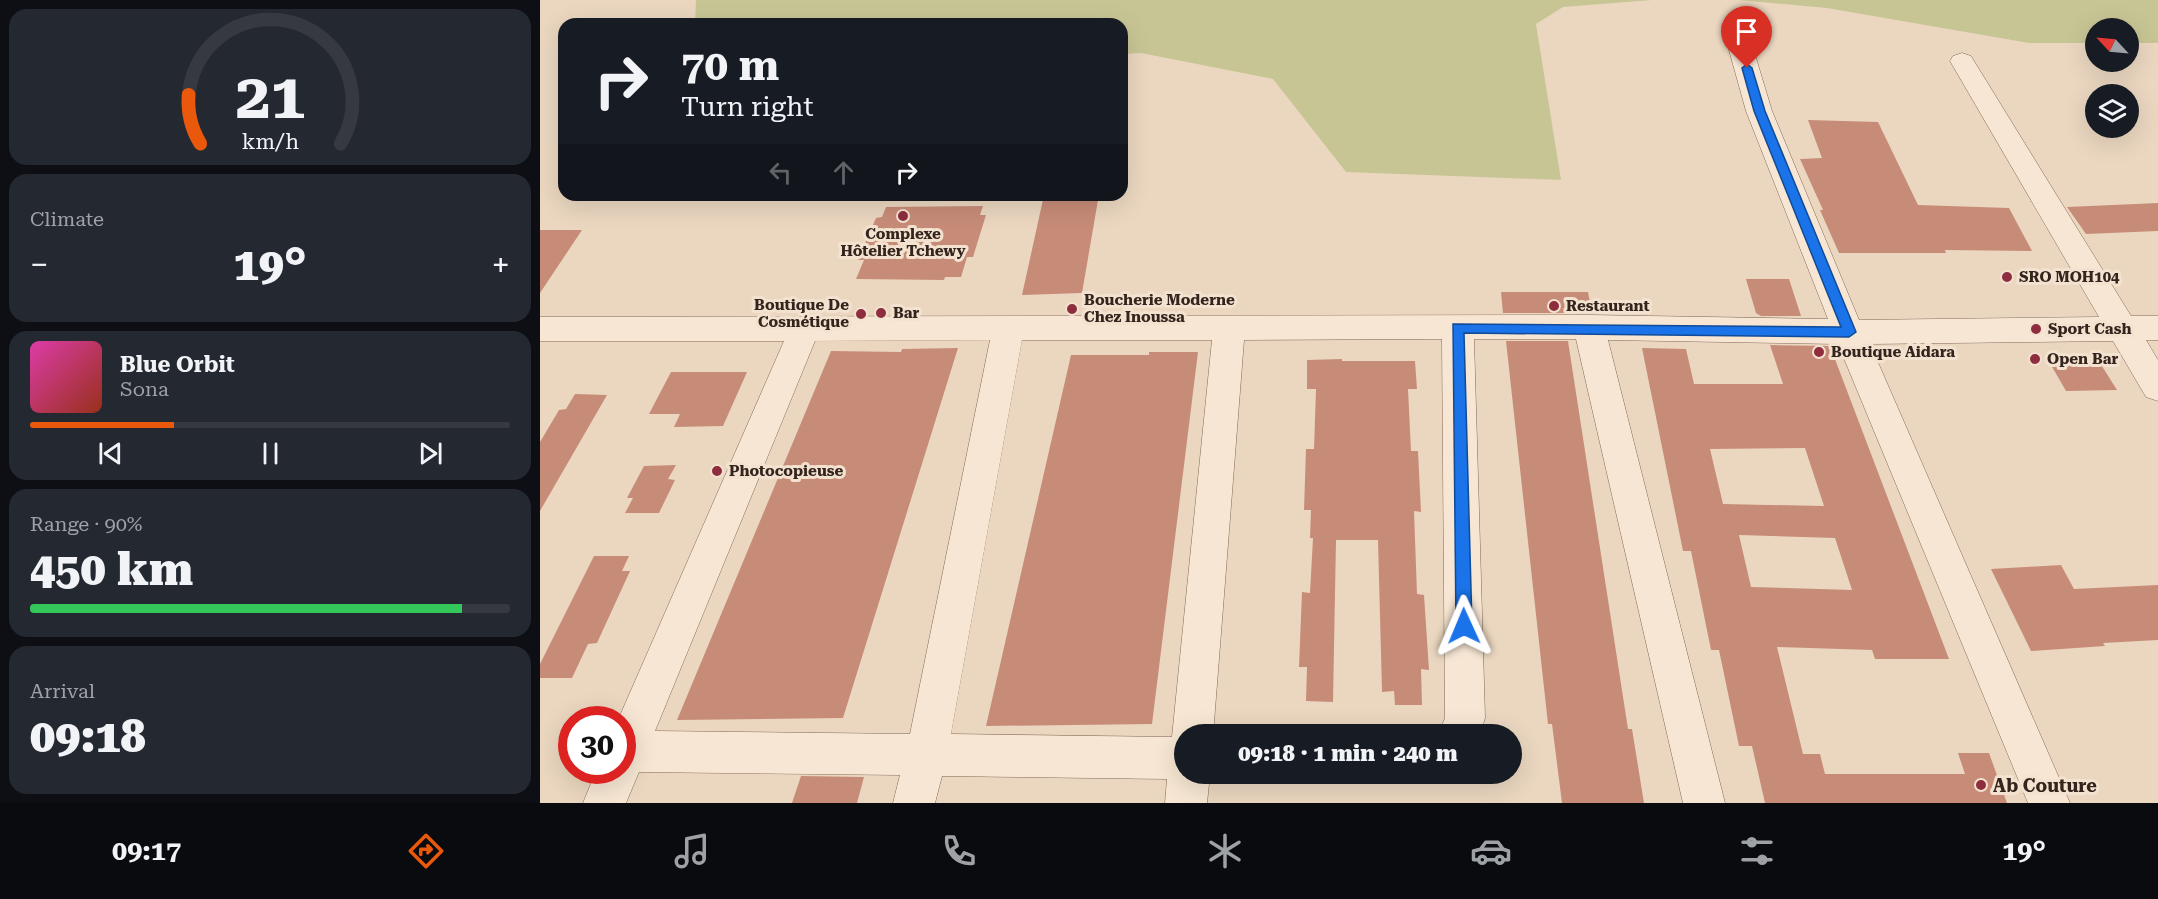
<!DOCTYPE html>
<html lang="en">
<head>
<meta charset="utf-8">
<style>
	:root { --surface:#171b24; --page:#242831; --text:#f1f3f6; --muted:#9ea1a6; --line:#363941; --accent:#ea580c }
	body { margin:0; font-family:"Roboto Serif",serif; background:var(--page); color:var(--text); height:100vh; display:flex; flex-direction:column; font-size:22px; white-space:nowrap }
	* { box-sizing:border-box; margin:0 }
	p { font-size:20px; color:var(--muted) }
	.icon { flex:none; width:33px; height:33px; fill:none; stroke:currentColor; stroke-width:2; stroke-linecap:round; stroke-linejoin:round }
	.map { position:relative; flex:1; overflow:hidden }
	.sheet { display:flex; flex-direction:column; gap:9px; padding:9px; background:#0d0f14; width:540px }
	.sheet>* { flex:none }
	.top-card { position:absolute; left:18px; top:18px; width:570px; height:183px; border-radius:18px; box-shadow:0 6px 24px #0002; background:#171b24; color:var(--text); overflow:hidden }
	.needle { width:39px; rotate:296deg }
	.buttons { position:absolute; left:1545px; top:18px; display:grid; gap:12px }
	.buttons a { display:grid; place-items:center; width:54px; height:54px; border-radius:50%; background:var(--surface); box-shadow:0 6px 24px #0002; font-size:30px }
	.speed { position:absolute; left:18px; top:706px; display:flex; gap:12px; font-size:30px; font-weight:700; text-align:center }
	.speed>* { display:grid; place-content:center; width:78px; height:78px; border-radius:50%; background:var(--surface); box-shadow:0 6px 24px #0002; line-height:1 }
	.speed .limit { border:9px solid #d22; background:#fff; color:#111 }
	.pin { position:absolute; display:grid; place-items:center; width:51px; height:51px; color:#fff; margin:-62px -26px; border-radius:50% 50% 50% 0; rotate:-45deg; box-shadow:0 0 6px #0007 }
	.pin .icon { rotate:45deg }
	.me { position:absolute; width:66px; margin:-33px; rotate:359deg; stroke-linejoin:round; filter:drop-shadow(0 0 4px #0008) }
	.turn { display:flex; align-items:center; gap:21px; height:126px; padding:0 24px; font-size:27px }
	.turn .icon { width:78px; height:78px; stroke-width:2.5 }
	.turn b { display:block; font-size:42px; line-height:51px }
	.lanes { display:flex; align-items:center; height:57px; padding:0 24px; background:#0003; justify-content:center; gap:30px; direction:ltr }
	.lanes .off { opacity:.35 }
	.big { font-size:45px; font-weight:800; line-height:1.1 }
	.sheet .tile { flex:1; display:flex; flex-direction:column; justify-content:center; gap:9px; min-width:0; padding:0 21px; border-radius:18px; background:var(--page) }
	.sheet .dial { align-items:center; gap:0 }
	.dial svg { height:156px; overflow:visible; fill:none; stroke:var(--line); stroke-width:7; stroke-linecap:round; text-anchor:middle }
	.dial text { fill:var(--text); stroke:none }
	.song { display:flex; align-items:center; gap:18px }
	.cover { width:72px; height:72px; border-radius:9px; background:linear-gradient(135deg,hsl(320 70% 55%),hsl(10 70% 35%)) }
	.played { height:6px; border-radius:3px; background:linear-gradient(90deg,var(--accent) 30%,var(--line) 30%) }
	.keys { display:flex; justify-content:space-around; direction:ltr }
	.heat { display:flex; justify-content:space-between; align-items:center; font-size:33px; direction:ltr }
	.charge { height:9px; border-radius:4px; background:linear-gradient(90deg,#34c759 90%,var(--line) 0) }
	.trip { position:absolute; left:634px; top:724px; width:348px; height:60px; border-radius:30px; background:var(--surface); box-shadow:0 6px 24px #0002; font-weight:800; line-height:60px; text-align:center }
	.dock { display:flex; height:96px; justify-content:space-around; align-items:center; background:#090b0e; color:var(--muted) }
	.dock .icon { width:42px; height:42px }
	.dock .selected { color:var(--accent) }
	.dock b { font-size:27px; color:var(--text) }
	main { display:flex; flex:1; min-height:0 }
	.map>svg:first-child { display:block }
</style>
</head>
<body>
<main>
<section class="sheet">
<div class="tile dial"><svg viewBox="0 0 100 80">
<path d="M14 69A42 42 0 1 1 86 69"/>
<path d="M14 69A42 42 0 0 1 8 44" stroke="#ea580c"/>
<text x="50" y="56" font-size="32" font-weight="700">21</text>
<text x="50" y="72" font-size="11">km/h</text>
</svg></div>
<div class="tile"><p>Climate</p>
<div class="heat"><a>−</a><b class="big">19°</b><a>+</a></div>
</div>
<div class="tile">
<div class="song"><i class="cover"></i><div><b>Blue Orbit</b><p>Sona</p></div></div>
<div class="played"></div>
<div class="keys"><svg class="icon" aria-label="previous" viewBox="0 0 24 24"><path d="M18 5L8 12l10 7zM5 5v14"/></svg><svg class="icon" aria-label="pause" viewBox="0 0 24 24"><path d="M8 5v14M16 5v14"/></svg><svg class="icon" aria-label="next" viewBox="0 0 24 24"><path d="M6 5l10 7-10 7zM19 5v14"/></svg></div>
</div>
<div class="tile"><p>Range · 90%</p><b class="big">450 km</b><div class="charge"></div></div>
<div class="tile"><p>Arrival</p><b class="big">09:18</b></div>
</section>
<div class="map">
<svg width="1618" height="803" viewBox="0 0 1618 803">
	<rect width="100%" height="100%" fill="#ebd7c0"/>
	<g fill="#c8c595">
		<path d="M 156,0 L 1112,0 L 1023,7 L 996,24 L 1021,180 L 806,172 L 733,79 L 601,53 L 582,54 L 582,24 L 155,24 Z"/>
		<path d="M 1198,0 L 1618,0 L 1618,43 L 1589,43 L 1588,28 L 1556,28 L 1555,43 L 1489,43 L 1287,8 Z"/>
	</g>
	<g fill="#c78c78" fill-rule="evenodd">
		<path d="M 1268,120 L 1338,122 L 1378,205 L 1469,208 L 1492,251 L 1405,250 L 1406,253 L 1299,253 L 1280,210 L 1283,210 L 1260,159 L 1282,158 Z"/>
		<path d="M 504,195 L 545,195 L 544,201 L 558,200 L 542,293 L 482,295 Z"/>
		<path d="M 1618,203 L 1618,231 L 1546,234 L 1527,207 Z"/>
		<path d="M 443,206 L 440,215 L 446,215 L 433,257 L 427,257 L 421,277 L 405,277 L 404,280 L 316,279 L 324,260 L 318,260 L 336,218 L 342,217 L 346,207 Z"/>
		<path d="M 0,230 L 42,230 L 0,293 Z"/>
		<path d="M 1206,279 L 1249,279 L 1261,316 L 1221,316 L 1216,313 Z"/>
		<path d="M 961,292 L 1048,292 L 1052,313 L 963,313 Z"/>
		<path d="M 966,341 L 1028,341 L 1088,729 L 1092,729 L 1104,803 L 1022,803 L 1012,724 L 1008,724 Z"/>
		<path d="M 1230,345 L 1290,346 L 1409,659 L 1335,659 L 1332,650 L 1237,647 L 1263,754 L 1280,754 L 1285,774 L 1425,774 L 1418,753 L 1449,753 L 1467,803 L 1225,803 L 1212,746 L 1199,746 L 1179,650 L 1171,650 L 1151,551 L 1143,551 L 1102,348 L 1146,349 L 1154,384 L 1243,384 ZM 1265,448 L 1284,506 L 1183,504 L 1170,449 ZM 1199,535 L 1295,538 L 1312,590 L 1211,587 Z"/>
		<path d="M 418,348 L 303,718 L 137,720 L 291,351 L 361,352 L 362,349 Z"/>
		<path d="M 609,352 L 658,352 L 612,724 L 446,726 L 531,355 L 609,355 Z"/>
		<path d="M 802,359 L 802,361 L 875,361 L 877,389 L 868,389 L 871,451 L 878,451 L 881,512 L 874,511 L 877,594 L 884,595 L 889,670 L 881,669 L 882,705 L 855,705 L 854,691 L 842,692 L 838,540 L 796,540 L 793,702 L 766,701 L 767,667 L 759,667 L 762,592 L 770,593 L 773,538 L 770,538 L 771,510 L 764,510 L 766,449 L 774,449 L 776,389 L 767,389 L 767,360 Z"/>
		<path d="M 1560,363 L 1577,390 L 1526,391 L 1511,365 Z"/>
		<path d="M 131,372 L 207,372 L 183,426 L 134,427 L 140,414 L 109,414 Z"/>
		<path d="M 35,394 L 67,395 L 0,511 L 0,442 L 19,410 L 26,409 Z"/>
		<path d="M 136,465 L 128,479 L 135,480 L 119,513 L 85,513 L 93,498 L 87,498 L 104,466 Z"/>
		<path d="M 54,556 L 89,556 L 82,571 L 90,571 L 57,643 L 48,644 L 32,678 L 0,678 L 0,664 Z"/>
		<path d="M 1521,565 L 1534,589 L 1618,585 L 1618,640 L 1563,643 L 1565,646 L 1491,651 L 1451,569 Z"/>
		<path d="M 261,776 L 324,777 L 317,803 L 252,803 Z"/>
	</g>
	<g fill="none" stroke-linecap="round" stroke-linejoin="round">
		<defs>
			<path id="minor" d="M 1194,18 L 1202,20 L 1206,25 L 1232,111 L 1319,320 L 1559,317 L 1410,61 L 1413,56 L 1422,53 L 1431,56 L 1434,61 L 1591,316 L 1618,316 L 1618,340 L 1606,340 L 1618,360 L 1618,401 L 1606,397 L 1573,341 L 1330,344 L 1530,803 L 1488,803 L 1298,344 L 1068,340 L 1185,803 L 1143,803 L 1036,339 L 934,339 L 945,718 L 940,735 L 898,735 L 905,718 L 902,339 L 704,340 L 673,735 L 645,735 L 645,774 L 670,774 L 667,803 L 625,803 L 627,779 L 402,776 L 395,803 L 353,803 L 360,775 L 99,772 L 86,803 L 43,803 L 56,771 L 82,771 L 82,720 L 78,720 L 244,341 L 0,341 L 0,317 L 1049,315 L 1288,319 L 1206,111 L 1182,25 L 1186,20 ZM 450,340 L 370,734 L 115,731 L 275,341 ZM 482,340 L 672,340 L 632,737 L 411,734 Z"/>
		</defs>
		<use href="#minor" stroke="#836859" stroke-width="1"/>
		<use href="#minor" fill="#f6e6d3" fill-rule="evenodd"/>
	</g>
	<path fill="#1a73e8" stroke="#114b97" stroke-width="1.5" d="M 1207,64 L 1212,68 L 1225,111 L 1316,332 L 1309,337 L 924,333 L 932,626 L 929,632 L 924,634 L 918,632 L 916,626 L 913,324 L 1301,327 L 1214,111 L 1202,68 Z"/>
	<g fill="#8e2d3e" stroke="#f3e2cf" stroke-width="2">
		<circle cx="363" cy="216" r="6"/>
		<circle cx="1467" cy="277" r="6"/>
		<circle cx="1014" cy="306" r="6"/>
		<circle cx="532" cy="309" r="6"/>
		<circle cx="341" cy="313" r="6"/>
		<circle cx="321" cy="314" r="6"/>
		<circle cx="1496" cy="329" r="6"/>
		<circle cx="1279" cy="352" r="6"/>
		<circle cx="1495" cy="359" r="6"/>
		<circle cx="177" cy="471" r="6"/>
		<circle cx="1441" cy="785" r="6"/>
	</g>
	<g text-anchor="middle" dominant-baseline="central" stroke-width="6" stroke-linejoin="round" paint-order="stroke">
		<g font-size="15" font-weight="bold" fill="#33241d" stroke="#f3e2cf" text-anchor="start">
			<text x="363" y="234" text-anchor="middle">Complexe<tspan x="363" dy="17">Hôtelier Tchewy</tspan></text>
			<text x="1479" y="277">SRO MOH104</text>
			<text x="544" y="300">Boucherie Moderne<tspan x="544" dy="17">Chez Inoussa</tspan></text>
			<text x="309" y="305" text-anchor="end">Boutique De<tspan x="309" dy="17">Cosmétique</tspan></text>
			<text x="1026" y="306">Restaurant</text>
			<text x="353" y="313">Bar</text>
			<text x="1508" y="329">Sport Cash</text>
			<text x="1291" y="352">Boutique Aidara</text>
			<text x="1507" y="359">Open Bar</text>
			<text x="189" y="471">Photocopieuse</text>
		</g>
		<g font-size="18" font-weight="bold" fill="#33241d" stroke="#f3e2cf" text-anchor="start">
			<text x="1453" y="785">Ab Couture</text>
		</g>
	</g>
</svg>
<div class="buttons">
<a><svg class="needle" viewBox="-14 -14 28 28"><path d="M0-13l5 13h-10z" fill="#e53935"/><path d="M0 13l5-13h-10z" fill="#9ea1a6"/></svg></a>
<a><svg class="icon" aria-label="layers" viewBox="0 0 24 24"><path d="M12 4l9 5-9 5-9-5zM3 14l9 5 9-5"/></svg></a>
</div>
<div class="speed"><div class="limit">30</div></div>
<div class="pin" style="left:1207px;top:68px;background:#d93025"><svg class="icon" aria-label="arrive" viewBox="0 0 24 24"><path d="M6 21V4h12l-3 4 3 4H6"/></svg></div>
<svg class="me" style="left:924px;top:626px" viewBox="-20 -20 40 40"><path d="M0-17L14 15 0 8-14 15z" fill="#1a73e8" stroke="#fff" stroke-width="4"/></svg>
<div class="trip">09:18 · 1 min · 240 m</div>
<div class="top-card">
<div class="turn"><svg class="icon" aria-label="right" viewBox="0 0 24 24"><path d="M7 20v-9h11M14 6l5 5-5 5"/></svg><div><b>70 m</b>Turn right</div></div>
<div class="lanes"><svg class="icon off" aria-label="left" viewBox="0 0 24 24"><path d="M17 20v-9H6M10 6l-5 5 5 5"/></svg><svg class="icon off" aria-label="ahead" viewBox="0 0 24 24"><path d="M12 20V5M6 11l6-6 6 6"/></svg><svg class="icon" aria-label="right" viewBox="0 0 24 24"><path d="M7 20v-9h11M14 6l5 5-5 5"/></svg></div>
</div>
</div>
</main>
<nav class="dock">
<b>09:17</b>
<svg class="icon selected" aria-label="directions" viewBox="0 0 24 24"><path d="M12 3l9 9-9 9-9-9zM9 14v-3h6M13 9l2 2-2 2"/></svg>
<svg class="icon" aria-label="music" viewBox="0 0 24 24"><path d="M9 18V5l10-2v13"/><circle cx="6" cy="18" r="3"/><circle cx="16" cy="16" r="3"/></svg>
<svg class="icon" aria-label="phone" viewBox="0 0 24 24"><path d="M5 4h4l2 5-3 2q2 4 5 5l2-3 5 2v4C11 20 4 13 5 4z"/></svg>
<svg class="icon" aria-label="climate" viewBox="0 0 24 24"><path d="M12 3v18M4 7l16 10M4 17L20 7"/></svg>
<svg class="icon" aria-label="car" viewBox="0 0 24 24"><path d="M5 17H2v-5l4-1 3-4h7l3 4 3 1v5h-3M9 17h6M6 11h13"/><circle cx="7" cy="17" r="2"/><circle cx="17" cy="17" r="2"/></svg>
<svg class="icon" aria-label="filters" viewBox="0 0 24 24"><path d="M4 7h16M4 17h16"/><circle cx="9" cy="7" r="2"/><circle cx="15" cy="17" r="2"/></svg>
<b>19°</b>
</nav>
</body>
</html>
